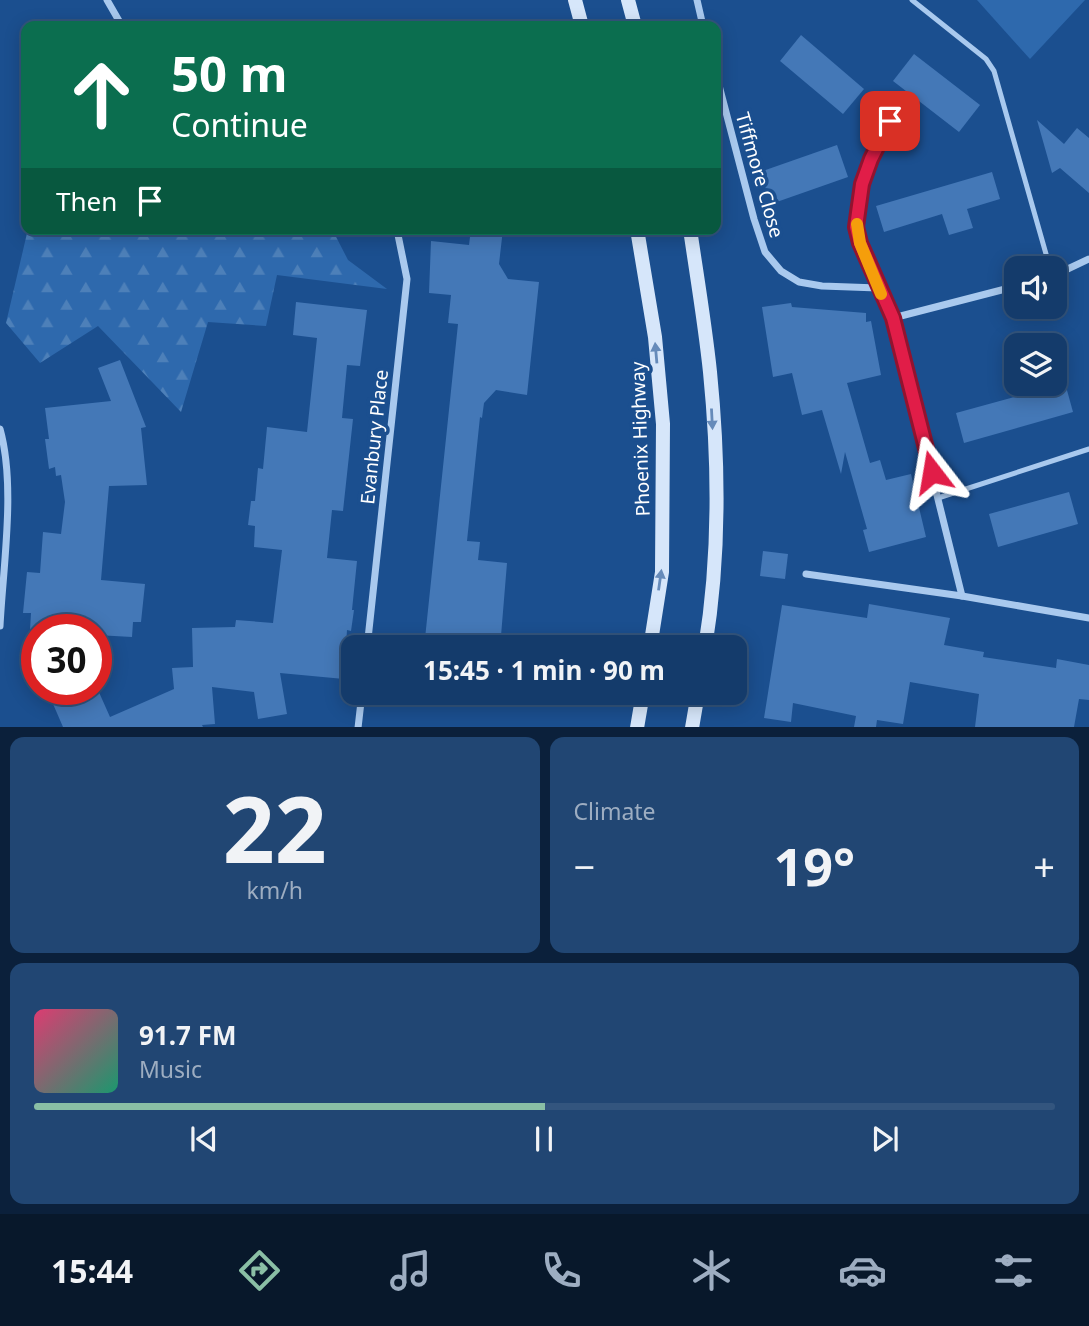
<!DOCTYPE html>
<html lang="en">
<head>
<meta charset="utf-8">
<style>
	:root { --surface:#143b6b; --page:#214673; --text:#f1f3f6; --muted:#9dadc1; --line:#33557e; --accent:#8abfa5 }
	body { margin:0; font-family:"Noto Sans",sans-serif; background:var(--page); color:var(--text); height:100vh; display:flex; flex-direction:column; font-size:26px; white-space:nowrap }
	* { box-sizing:border-box; margin:0 }
	p { font-size:23px; color:var(--muted) }
	.icon { flex:none; width:38px; height:38px; fill:none; stroke:currentColor; stroke-width:2; stroke-linecap:round; stroke-linejoin:round }
	.map { position:relative; height:727px; overflow:hidden }
	.drawer { display:flex; flex-direction:column; gap:10px; padding:10px; background:#0b203b; flex:1 }
	.drawer>* { flex:none }
	.guide { position:absolute; left:21px; top:21px; width:700px; height:214px; border-radius:14px; box-shadow:0 4px 18px #0003,0 0 0 2px var(--line); background:#0b6e4f; color:#fff; overflow:hidden }
	.controls { position:absolute; left:1004px; top:256px; display:grid; gap:14px }
	.controls a { display:grid; place-items:center; width:63px; height:63px; border-radius:14px; background:var(--surface); box-shadow:0 4px 18px #0003,0 0 0 2px var(--line); font-size:35px }
	.speed { position:absolute; left:21px; top:614px; display:flex; gap:14px; font-size:35px; font-weight:700; text-align:center }
	.speed>* { display:grid; place-content:center; width:91px; height:91px; border-radius:50%; background:var(--surface); box-shadow:0 4px 18px #0003,0 0 0 2px var(--line); line-height:1 }
	.speed .limit { border:10px solid #d22; background:#fff; color:#111 }
	.pin { position:absolute; display:grid; place-items:center; width:60px; height:60px; color:#fff; margin:-30px; border-radius:14px; box-shadow:0 4px 10px #0006 }
	.me { position:absolute; width:77px; margin:-38px; rotate:346deg; stroke-linejoin:round; filter:drop-shadow(0 0 5px #0008) }
	.turn { display:flex; align-items:center; gap:24px; height:147px; padding:0 35px; font-size:32px }
	.turn .icon { width:91px; height:91px; stroke-width:2.5 }
	.turn b { display:block; font-size:49px; line-height:60px }
	.then { display:flex; align-items:center; height:66px; padding:0 35px; background:#0003; gap:14px; font-size:26px }
	.big { font-size:52px; font-weight:700; line-height:1.1 }
	.drawer .tile { flex:1; display:flex; flex-direction:column; justify-content:center; gap:10px; min-width:0; padding:0 24px; border-radius:14px; background:var(--page) }
	.drawer .dial { align-items:center; gap:0 }
	.dial b { font-size:91px; line-height:1 }
	.song { display:flex; align-items:center; gap:21px }
	.cover { width:84px; height:84px; border-radius:10px; background:linear-gradient(135deg,hsl(340 70% 55%),hsl(160 70% 35%)) }
	.played { height:7px; border-radius:4px; background:linear-gradient(90deg,var(--accent) 50%,var(--line) 50%) }
	.keys { display:flex; justify-content:space-around; direction:ltr }
	.heat { display:flex; justify-content:space-between; align-items:center; font-size:38px; direction:ltr }
	.drawer .tiles { flex:1; display:grid; gap:10px; grid-template-columns:1fr 1fr }
	.tile:last-child { grid-column:span 2 }
	.trip { position:absolute; left:341px; top:635px; width:406px; height:70px; border-radius:14px; background:var(--surface); box-shadow:0 4px 18px #0003,0 0 0 2px var(--line); font-weight:700; line-height:70px; text-align:center }
	.tab-bar { display:flex; height:112px; justify-content:space-around; align-items:center; background:#08182b; color:var(--muted) }
	.tab-bar .icon { width:49px; height:49px }
	.tab-bar .on { color:var(--accent) }
	.tab-bar b { font-size:32px; color:var(--text) }
	.map>svg:first-child { display:block }
</style>
</head>
<body>
<div class="map">
<svg width="1089" height="728" viewBox="0 0 1089 728">
	<defs>
		<pattern id="forest-firs" width="22" height="20" patternUnits="userSpaceOnUse" patternTransform="scale(1.75)"><rect width="22" height="20" fill="#2e69ad"/><path d="M5 1l3.5 6h-7zM16 11l3.5 6h-7z" fill="#4d80b9"/></pattern>
	</defs>
	<rect width="100%" height="100%" fill="#1b4f8f"/>
	<path fill="url(#forest-firs)" d="M 28,229 L 332,229 L 348,260 L 387,289 L 277,275 L 266,326 L 208,322 L 181,412 L 98,326 L 40,363 L 6,323 Z"/>
	<path fill="#2e69ad" d="M 977,0 L 1085,0 L 1030,59 Z"/>
	<g fill="#4478b7">
		<path d="M 801,35 L 864,89 L 843,114 L 780,61 Z"/>
		<path d="M 914,54 L 980,105 L 959,132 L 893,81 Z"/>
		<path d="M 1037,120 L 1064,144 L 1077,128 L 1089,138 L 1089,193 L 1060,168 L 1052,173 Z"/>
		<path d="M 837,145 L 848,177 L 771,204 L 760,172 Z"/>
		<path d="M 992,172 L 1000,199 L 967,209 L 973,228 L 949,235 L 942,214 L 884,232 L 876,206 Z"/>
		<path d="M 471,229 L 503,229 L 499,264 L 508,279 L 539,282 L 527,395 L 496,390 L 484,403 L 482,418 L 480,417 L 467,541 L 480,542 L 478,560 L 507,563 L 500,648 L 424,648 L 458,324 L 448,323 L 451,295 L 429,293 L 431,241 L 469,245 Z"/>
		<path d="M 296,302 L 367,310 L 360,366 L 347,365 L 342,418 L 353,419 L 343,511 L 332,510 L 327,558 L 357,561 L 352,610 L 354,610 L 351,631 L 347,630 L 344,679 L 280,673 L 287,714 L 258,719 L 254,692 L 212,687 L 215,724 L 202,725 L 203,727 L 63,727 L 47,690 L 98,690 L 110,717 L 174,689 L 172,668 L 193,667 L 192,628 L 235,627 L 236,620 L 273,623 L 282,550 L 254,547 L 255,526 L 248,525 L 251,501 L 255,501 L 258,468 L 263,469 L 267,427 L 307,432 L 317,338 L 293,335 Z"/>
		<path d="M 791,303 L 792,307 L 866,313 L 866,322 L 871,321 L 881,375 L 847,383 L 870,463 L 880,460 L 886,480 L 911,474 L 926,537 L 869,552 L 863,530 L 867,529 L 845,452 L 841,474 L 822,410 L 802,415 L 792,373 L 773,377 L 762,307 Z"/>
		<path d="M 120,360 L 146,427 L 141,428 L 147,485 L 109,486 L 101,580 L 145,584 L 141,622 L 133,622 L 132,637 L 96,635 L 96,630 L 30,630 L 31,613 L 23,613 L 27,572 L 40,573 L 43,532 L 61,534 L 65,502 L 61,475 L 56,476 L 55,467 L 49,469 L 45,439 L 49,439 L 45,408 L 111,401 L 98,368 Z"/>
		<path d="M 1065,383 L 1073,412 L 964,443 L 956,413 Z"/>
		<path d="M 1069,492 L 1078,524 L 998,547 L 989,514 Z"/>
		<path d="M 763,551 L 788,554 L 785,579 L 760,576 Z"/>
		<path d="M 869,604 L 950,618 L 944,645 L 984,652 L 983,657 L 1056,668 L 1057,659 L 1089,665 L 1089,700 L 1079,699 L 1074,727 L 975,727 L 979,694 L 910,682 L 903,724 L 877,720 L 876,727 L 854,727 L 856,716 L 793,703 L 791,722 L 764,718 L 782,605 L 867,618 Z"/>
	</g>
	<g fill="none" stroke-linecap="round" stroke-linejoin="round">
		<g stroke="#a9c9ee" stroke-width="5">
			<path d="M 912,0 L 986,59 L 994,71 L 1050,268"/>
			<path d="M 938,498 L 1089,449"/>
		</g>
		<g stroke="#a9c9ee" stroke-width="7">
			<path d="M 107,0 L 122,26"/>
			<path d="M 697,0 L 703,26"/>
			<path d="M 716,74 L 754,219 L 765,252 L 781,271 L 799,282 L 822,286 L 878,288 L 893,318 L 962,596"/>
			<path d="M 1055,275 L 1089,259"/>
			<path d="M 878,288 C 871,269 861,250 857,231 C 850,193 874,153 890,121"/>
			<path d="M 893,318 L 1017,286"/>
			<path d="M 0,429 C 16,486 3,566 0,626"/>
			<path d="M 806,574 L 962,596 L 1089,618"/>
			<path d="M 367,648 L 407,279 L 397,230"/>
			<path d="M 358,728 L 362,693"/>
		</g>
		<g stroke="#d6e6fa" stroke-width="14">
			<path d="M 575,0 L 582,26"/>
			<path d="M 628,0 L 635,26"/>
			<path d="M 637,229 L 655,337 L 663,424 L 662,572 L 650,648"/>
			<path d="M 690,229 C 697,277 705,324 710,372 C 719,462 720,557 705,648"/>
			<path d="M 637,728 L 643,693"/>
			<path d="M 692,728 L 698,693"/>
		</g>
	</g>
	<defs><path id="oneway-solid" d="M-6-.8H1V-3.2L6.5 0L1 3.2V.8H-6Z" transform="scale(1.75)"/></defs>
	<g fill="#668bba">
		<use href="#oneway-solid" transform="translate(656 353) rotate(-95)"/>
		<use href="#oneway-solid" transform="translate(712 419) rotate(87)"/>
		<use href="#oneway-solid" transform="translate(660 580) rotate(-82)"/>
	</g>
	<g fill="none" stroke-linecap="round" stroke-linejoin="round">
		<defs>
			<path id="route" d="M 890,121 L 871,159 L 862,184 L 856,227 L 860,243 L 893,318 L 932,472"/>
		</defs>
		<use href="#route" stroke="#92132f" stroke-width="18"/>
		<use href="#route" stroke="#e11d48" stroke-width="12"/>
		<path stroke="#f59e0b" stroke-width="12" d="M 857,224 L 860,243 L 881,294"/>
	</g>
	<g text-anchor="middle" dominant-baseline="central" stroke-width="7" stroke-linejoin="round" paint-order="stroke">
		<g font-size="19" fill="#fff" stroke="#1b4f8f">
			<text transform="translate(760 175) rotate(74)">Tiffmore Close</text>
			<text transform="translate(374 437) rotate(-84)">Evanbury Place</text>
			<text transform="translate(640 439) rotate(-92)">Phoenix Highway</text>
		</g>
	</g>
</svg>
<div class="controls">
<a><svg class="icon" aria-label="sound" viewBox="0 0 24 24"><path d="M4 9h4l5-4v14l-5-4H4zM17 9q2 3 0 6"/></svg></a>
<a><svg class="icon" aria-label="layers" viewBox="0 0 24 24"><path d="M12 4l9 5-9 5-9-5zM3 14l9 5 9-5"/></svg></a>
</div>
<div class="speed"><div class="limit">30</div></div>
<div class="pin" style="left:890px;top:121px;background:#d93025"><svg class="icon" aria-label="arrive" viewBox="0 0 24 24"><path d="M6 21V4h12l-3 4 3 4H6"/></svg></div>
<svg class="me" style="left:932px;top:472px" viewBox="-20 -20 40 40"><path d="M0-17L14 15 0 8-14 15z" fill="#e11d48" stroke="#fff" stroke-width="4"/></svg>
<div class="trip">15:45 · 1 min · 90 m</div>
<div class="guide">
<div class="turn"><svg class="icon" aria-label="ahead" viewBox="0 0 24 24"><path d="M12 20V5M6 11l6-6 6 6"/></svg><div><b>50 m</b>Continue</div></div>
<div class="then">Then<svg class="icon" aria-label="arrive" viewBox="0 0 24 24"><path d="M6 21V4h12l-3 4 3 4H6"/></svg></div>
</div>
</div>
<section class="drawer">
<div class="tiles">
<div class="tile dial"><b>22</b><p>km/h</p></div>
<div class="tile"><p>Climate</p>
<div class="heat"><a>−</a><b class="big">19°</b><a>+</a></div>
</div>
<div class="tile">
<div class="song"><i class="cover"></i><div><b>91.7 FM</b><p>Music</p></div></div>
<div class="played"></div>
<div class="keys"><svg class="icon" aria-label="previous" viewBox="0 0 24 24"><path d="M18 5L8 12l10 7zM5 5v14"/></svg><svg class="icon" aria-label="pause" viewBox="0 0 24 24"><path d="M8 5v14M16 5v14"/></svg><svg class="icon" aria-label="next" viewBox="0 0 24 24"><path d="M6 5l10 7-10 7zM19 5v14"/></svg></div>
</div>
</div>
</section>
<nav class="tab-bar">
<b>15:44</b>
<svg class="icon on" aria-label="directions" viewBox="0 0 24 24"><path d="M12 3l9 9-9 9-9-9zM9 14v-3h6M13 9l2 2-2 2"/></svg>
<svg class="icon" aria-label="music" viewBox="0 0 24 24"><path d="M9 18V5l10-2v13"/><circle cx="6" cy="18" r="3"/><circle cx="16" cy="16" r="3"/></svg>
<svg class="icon" aria-label="phone" viewBox="0 0 24 24"><path d="M5 4h4l2 5-3 2q2 4 5 5l2-3 5 2v4C11 20 4 13 5 4z"/></svg>
<svg class="icon" aria-label="climate" viewBox="0 0 24 24"><path d="M12 3v18M4 7l16 10M4 17L20 7"/></svg>
<svg class="icon" aria-label="car" viewBox="0 0 24 24"><path d="M5 17H2v-5l4-1 3-4h7l3 4 3 1v5h-3M9 17h6M6 11h13"/><circle cx="7" cy="17" r="2"/><circle cx="17" cy="17" r="2"/></svg>
<svg class="icon" aria-label="filters" viewBox="0 0 24 24"><path d="M4 7h16M4 17h16"/><circle cx="9" cy="7" r="2"/><circle cx="15" cy="17" r="2"/></svg>
</nav>
</body>
</html>
